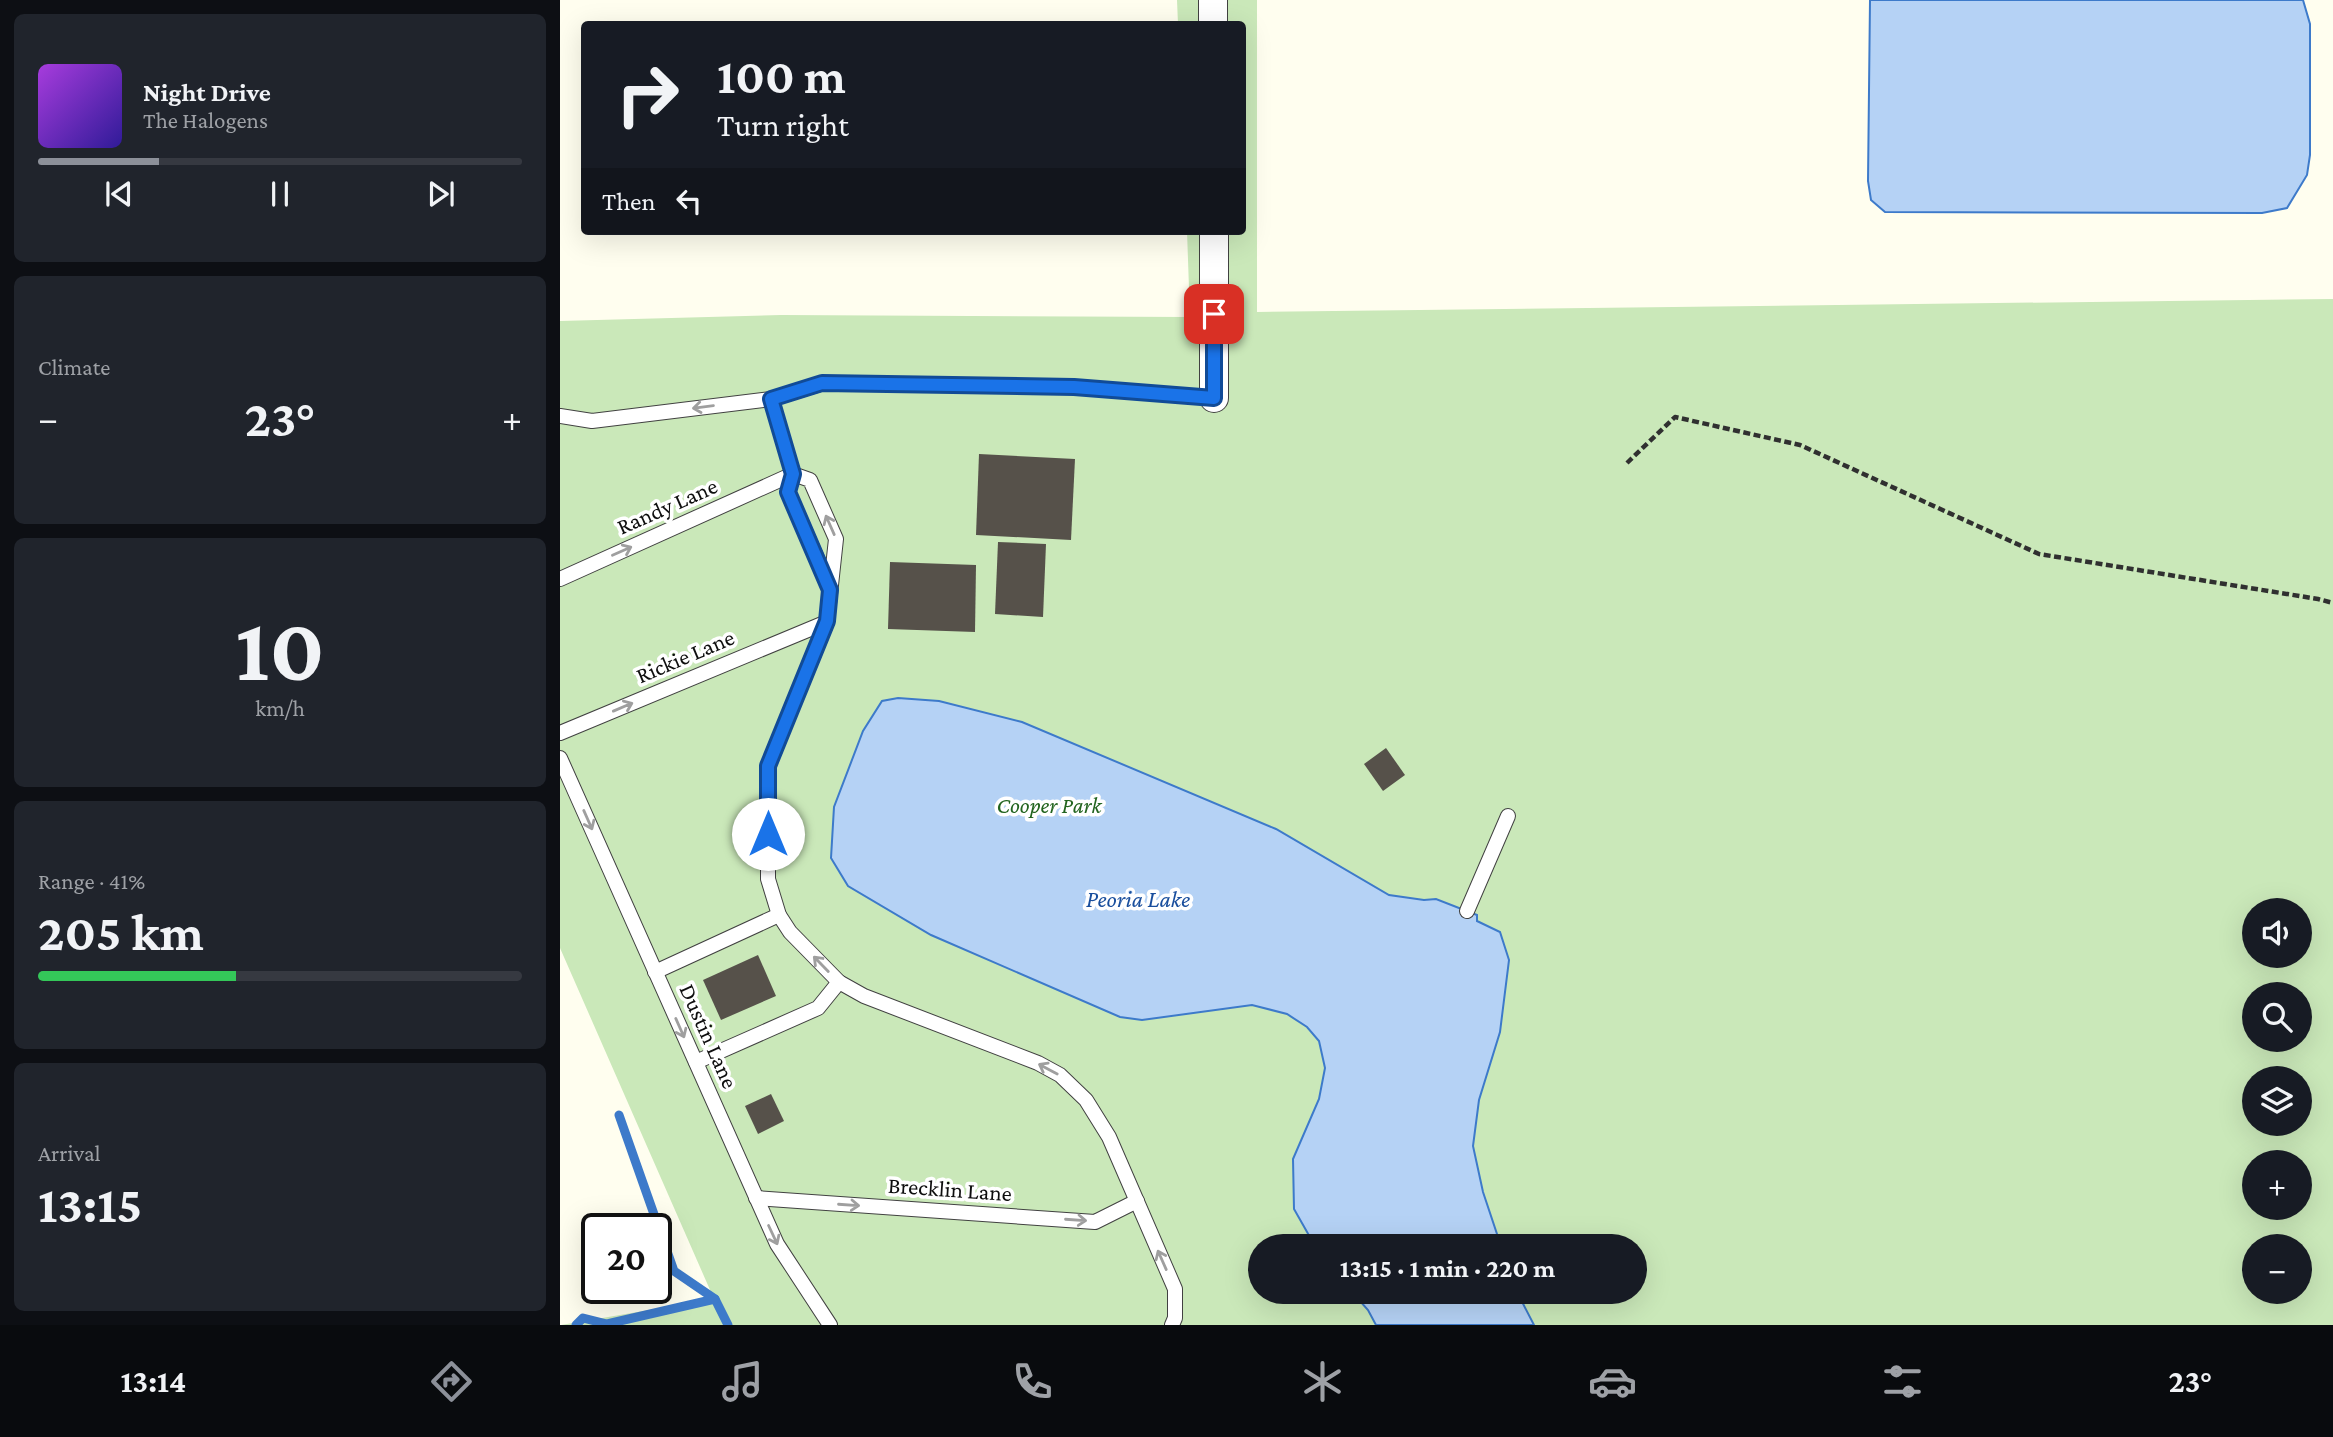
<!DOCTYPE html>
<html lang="en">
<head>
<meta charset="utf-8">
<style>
	:root { --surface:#171b24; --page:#20242c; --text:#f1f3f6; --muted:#9ea1a6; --line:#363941; --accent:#8c9099 }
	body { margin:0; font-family:"Crimson Pro",serif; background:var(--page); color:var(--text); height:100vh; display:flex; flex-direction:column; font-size:26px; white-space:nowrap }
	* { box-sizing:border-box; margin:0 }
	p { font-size:23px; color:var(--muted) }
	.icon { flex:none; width:38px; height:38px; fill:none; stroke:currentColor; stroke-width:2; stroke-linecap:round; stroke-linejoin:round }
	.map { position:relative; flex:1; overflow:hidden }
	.sheet { display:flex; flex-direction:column; gap:14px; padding:14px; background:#0d0f14; width:560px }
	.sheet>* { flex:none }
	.guide { position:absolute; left:21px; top:21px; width:665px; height:214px; border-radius:7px; box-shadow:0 7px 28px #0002; background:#171b24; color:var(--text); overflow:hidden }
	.fabs { position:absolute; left:1682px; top:898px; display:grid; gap:14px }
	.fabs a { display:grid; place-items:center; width:70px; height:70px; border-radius:50%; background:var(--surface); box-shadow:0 7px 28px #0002; font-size:35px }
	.speed { position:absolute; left:21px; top:1213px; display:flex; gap:14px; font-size:35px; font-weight:700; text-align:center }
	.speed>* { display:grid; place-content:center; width:91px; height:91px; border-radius:50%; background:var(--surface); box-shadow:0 7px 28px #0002; line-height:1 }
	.speed .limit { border:4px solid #111; border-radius:10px; background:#fff; color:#111 }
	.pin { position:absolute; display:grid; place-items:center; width:60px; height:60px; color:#fff; margin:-30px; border-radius:14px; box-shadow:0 4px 10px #0006 }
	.me { position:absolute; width:77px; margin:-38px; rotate:0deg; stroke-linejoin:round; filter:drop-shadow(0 0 5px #0008) }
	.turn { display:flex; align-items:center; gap:24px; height:147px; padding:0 21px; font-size:32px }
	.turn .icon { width:91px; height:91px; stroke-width:2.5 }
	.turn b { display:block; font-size:49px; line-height:60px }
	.then { display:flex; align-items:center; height:66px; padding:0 21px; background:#0003; gap:14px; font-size:26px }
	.big { font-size:52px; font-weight:700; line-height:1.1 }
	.sheet .card { flex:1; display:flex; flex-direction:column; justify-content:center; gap:10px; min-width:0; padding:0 24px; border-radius:10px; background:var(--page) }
	.sheet .dial { align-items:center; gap:0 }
	.dial b { font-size:91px; line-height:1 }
	.song { display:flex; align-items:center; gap:21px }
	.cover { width:84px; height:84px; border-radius:10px; background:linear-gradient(135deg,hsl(280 70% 55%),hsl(250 70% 35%)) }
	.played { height:7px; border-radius:4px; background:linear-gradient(90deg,var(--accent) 25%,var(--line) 25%) }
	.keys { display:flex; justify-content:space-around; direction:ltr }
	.heat { display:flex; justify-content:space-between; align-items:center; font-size:38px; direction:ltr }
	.charge { height:10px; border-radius:5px; background:linear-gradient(90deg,#34c759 41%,var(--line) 0) }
	.trip { position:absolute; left:688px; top:1234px; width:399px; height:70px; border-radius:35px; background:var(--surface); box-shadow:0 7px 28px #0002; font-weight:700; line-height:70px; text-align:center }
	.tab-bar { display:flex; height:112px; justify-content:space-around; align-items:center; background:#090b0e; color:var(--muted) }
	.tab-bar .icon { width:49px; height:49px }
	.tab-bar .current { color:var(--accent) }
	.tab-bar b { font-size:32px; color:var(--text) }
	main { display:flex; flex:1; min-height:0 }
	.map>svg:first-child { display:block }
</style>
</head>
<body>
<main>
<section class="sheet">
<div class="card">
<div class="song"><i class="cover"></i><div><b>Night Drive</b><p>The Halogens</p></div></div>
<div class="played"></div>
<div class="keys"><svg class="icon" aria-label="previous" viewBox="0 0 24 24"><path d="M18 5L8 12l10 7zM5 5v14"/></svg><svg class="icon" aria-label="pause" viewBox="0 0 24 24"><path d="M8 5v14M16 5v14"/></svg><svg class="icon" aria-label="next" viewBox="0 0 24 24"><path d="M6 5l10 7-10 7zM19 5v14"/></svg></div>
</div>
<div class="card"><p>Climate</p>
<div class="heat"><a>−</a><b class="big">23°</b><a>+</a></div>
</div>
<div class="card dial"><b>10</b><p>km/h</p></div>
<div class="card"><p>Range · 41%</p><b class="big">205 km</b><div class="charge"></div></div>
<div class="card"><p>Arrival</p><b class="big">13:15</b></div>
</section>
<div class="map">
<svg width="1773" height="1325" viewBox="0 0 1773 1325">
	<rect width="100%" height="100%" fill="#fffeef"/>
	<path fill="#cae8b9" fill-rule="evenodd" d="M 617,0 L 697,0 L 697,312 L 1773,299 L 1773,1325 L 1,1325 L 154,1299 L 0,948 L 0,321 L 221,315 L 630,317 L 627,231 L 682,231 L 682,24 L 618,24 ZM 1694,910 L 1740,910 L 1740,956 L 1694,956 ZM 1694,994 L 1740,994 L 1740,1040 L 1694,1040 ZM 1694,1078 L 1740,1078 L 1740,1124 L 1694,1124 ZM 1694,1162 L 1740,1162 L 1740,1208 L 1694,1208 ZM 700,1246 L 1074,1246 L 1074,1292 L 700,1292 ZM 1694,1246 L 1740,1246 L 1740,1292 L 1694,1292 Z"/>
	<g fill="#b5d2f5" stroke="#3d7aca" stroke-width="2">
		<path d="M 1310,0 L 1743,0 L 1750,24 L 1750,155 L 1747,175 L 1727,208 L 1702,213 L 1325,212 L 1311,200 L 1308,181 Z"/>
		<path d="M 338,698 L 379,701 L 462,722 L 716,829 L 829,895 L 864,900 L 876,899 L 917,915 L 917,921 L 940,932 L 949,960 L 940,1032 L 919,1100 L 913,1146 L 923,1192 L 941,1246 L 755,1246 L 734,1209 L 733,1159 L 759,1099 L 765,1068 L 759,1041 L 747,1027 L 727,1014 L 692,1005 L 582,1020 L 560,1017 L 371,935 L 288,886 L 271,858 L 274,807 L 303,731 L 322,701 Z"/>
		<path d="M 792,1292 L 957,1292 L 974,1325 L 816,1325 L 808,1310 Z"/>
	</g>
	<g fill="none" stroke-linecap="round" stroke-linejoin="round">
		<g stroke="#3d7aca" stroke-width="9">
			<path d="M 59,1115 L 114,1271 L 155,1299 L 168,1325"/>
			<path d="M 16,1325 L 23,1318 L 47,1324 L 155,1299"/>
		</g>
	</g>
	<g fill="#56514a">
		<path d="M 419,454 L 515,459 L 511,540 L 416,535 Z"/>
		<path d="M 438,542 L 486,544 L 483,617 L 435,614 Z"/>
		<path d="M 330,562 L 416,565 L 415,632 L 328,629 Z"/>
		<path d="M 826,748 L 845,775 L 823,791 L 804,764 Z"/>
		<path d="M 198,955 L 216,996 L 161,1020 L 143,980 Z"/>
		<path d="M 211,1094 L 224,1121 L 198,1134 L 185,1106 Z"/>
	</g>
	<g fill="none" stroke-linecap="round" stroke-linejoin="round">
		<defs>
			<g id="lane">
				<path d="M 211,399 L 233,474 L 228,492 L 270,588"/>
				<path d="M 0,416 L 32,421 L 211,399 L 263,383 L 514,387 L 654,398"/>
				<path d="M 233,474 L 250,480 L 276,539 L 267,622 L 208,766 L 208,879 L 219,915 L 230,932 L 279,982 L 304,996 L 478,1063 L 500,1075 L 526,1100 L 549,1137 L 615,1289 L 615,1318 L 612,1325"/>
				<path d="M 0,579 L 233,474"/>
				<path d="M 0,733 L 267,622"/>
				<path d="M 0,758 L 217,1244 L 270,1325"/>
				<path d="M 907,911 L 948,816"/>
				<path d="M 95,972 L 219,915"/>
				<path d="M 136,1062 L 258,1008 L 279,982"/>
				<path d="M 196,1198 L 535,1222 L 577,1201"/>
			</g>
			<g id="street">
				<path d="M 653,0 L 653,24"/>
				<path d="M 654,231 L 654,398"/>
			</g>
		</defs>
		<use href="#lane" stroke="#414141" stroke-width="16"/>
		<use href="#street" stroke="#414141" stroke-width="30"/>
		<path stroke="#303030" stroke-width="4.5" stroke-dasharray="7 3.5" stroke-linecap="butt" d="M 1067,463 L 1115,417 L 1240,445 L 1479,554 L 1758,599 L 1773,603"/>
		<use href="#lane" stroke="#fff" stroke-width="14"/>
		<use href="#street" stroke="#fff" stroke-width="28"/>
	</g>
	<defs><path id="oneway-shaft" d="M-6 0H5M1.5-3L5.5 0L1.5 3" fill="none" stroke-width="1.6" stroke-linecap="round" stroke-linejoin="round" transform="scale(1.75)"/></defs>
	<g stroke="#9f9f9f">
		<use href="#oneway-shaft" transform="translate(143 407) rotate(173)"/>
		<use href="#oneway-shaft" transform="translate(270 525) rotate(-114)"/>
		<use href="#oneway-shaft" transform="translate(62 551) rotate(-24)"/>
		<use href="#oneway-shaft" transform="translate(63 707) rotate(-23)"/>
		<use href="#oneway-shaft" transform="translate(28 820) rotate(66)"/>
		<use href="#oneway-shaft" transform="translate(261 964) rotate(-134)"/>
		<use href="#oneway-shaft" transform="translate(120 1028) rotate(66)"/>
		<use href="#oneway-shaft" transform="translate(488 1069) rotate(-152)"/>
		<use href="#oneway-shaft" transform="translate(289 1205) rotate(4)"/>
		<use href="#oneway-shaft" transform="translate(516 1220) rotate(4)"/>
		<use href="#oneway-shaft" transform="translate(213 1235) rotate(65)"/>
		<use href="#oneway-shaft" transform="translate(602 1260) rotate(-114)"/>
	</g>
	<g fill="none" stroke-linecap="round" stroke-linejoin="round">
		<defs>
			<path id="route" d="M 208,834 L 208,766 L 267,621 L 270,590 L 228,492 L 233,474 L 211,399 L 262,383 L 514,387 L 654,398 L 654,314"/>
		</defs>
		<use href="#route" stroke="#114b97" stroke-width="18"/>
		<use href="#route" stroke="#1a73e8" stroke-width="12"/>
	</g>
	<g text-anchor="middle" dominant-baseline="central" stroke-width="7" stroke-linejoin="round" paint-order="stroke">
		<g font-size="23" fill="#0e0e0e" stroke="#fff">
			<text transform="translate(107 506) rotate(-24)">Randy Lane</text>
			<text transform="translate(125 656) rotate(-23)">Rickie Lane</text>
			<text transform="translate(149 1036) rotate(66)">Dustin Lane</text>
			<text transform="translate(390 1189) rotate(4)">Brecklin Lane</text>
		</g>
		<g font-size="23" font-style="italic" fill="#22641f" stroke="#fff">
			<text x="489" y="805">Cooper Park</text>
		</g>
		<g font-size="24" font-style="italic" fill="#194e9d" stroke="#fff">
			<text x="578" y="898">Peoria Lake</text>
		</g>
	</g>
</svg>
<div class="fabs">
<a><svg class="icon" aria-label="sound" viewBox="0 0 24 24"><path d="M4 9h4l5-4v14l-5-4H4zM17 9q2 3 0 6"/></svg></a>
<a><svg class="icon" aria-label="search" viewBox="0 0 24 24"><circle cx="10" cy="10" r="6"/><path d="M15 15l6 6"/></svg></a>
<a><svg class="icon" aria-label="layers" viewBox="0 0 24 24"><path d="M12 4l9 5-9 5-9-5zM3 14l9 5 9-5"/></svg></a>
<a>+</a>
<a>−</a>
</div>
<div class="speed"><div class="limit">20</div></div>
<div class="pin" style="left:654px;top:314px;background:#d93025"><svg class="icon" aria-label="arrive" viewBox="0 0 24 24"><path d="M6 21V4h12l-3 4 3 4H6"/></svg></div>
<svg class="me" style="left:208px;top:834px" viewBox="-20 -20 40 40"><circle r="19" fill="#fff"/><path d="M0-13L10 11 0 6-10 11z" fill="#1a73e8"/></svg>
<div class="trip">13:15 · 1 min · 220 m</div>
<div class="guide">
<div class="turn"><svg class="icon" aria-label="right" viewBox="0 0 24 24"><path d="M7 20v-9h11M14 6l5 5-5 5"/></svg><div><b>100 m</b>Turn right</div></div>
<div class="then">Then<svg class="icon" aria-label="left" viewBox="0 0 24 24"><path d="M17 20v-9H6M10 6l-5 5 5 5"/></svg></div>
</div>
</div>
</main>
<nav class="tab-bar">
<b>13:14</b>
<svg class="icon current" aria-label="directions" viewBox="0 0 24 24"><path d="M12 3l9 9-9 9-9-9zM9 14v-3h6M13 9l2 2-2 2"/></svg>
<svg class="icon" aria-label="music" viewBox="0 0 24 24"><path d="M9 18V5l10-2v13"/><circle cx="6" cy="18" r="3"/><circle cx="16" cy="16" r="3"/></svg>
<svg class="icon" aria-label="phone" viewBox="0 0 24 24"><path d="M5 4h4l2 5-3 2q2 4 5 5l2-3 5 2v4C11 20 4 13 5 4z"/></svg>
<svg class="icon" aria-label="climate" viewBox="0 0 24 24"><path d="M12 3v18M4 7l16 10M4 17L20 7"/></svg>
<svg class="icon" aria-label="car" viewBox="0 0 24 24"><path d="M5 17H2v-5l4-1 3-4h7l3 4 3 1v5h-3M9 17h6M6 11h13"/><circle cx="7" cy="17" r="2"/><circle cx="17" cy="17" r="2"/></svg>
<svg class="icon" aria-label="filters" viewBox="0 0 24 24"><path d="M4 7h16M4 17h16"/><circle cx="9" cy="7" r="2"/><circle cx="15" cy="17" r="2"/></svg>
<b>23°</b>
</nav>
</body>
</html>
